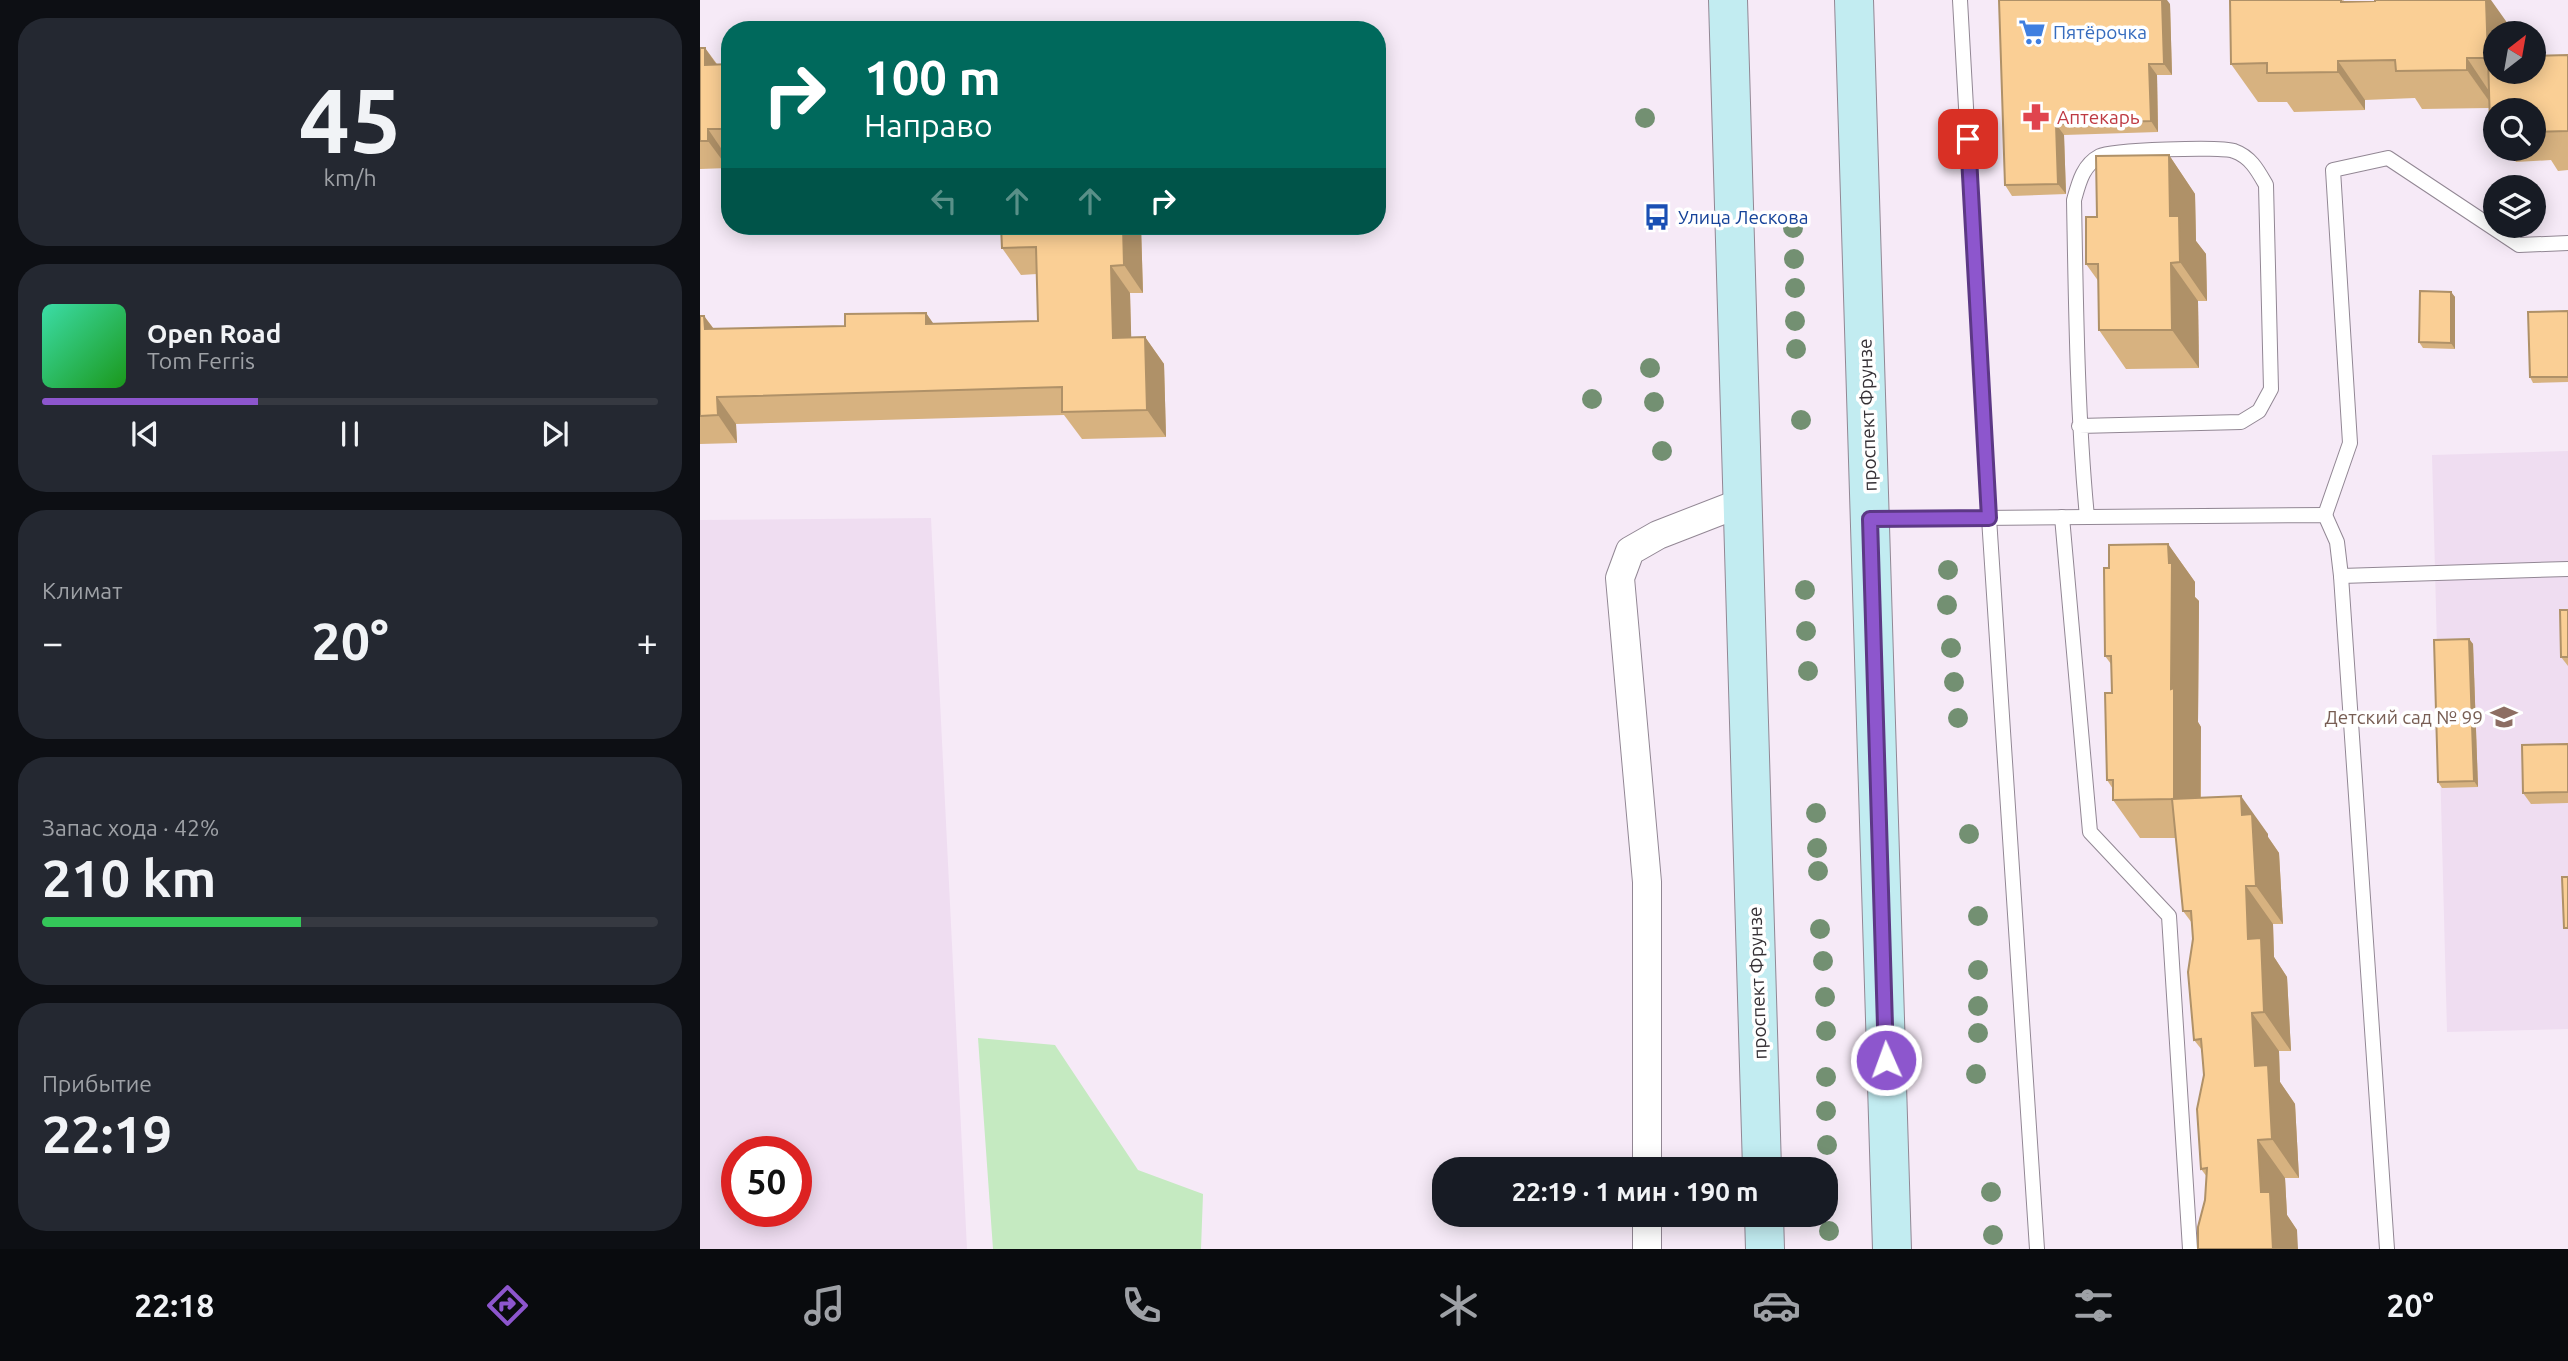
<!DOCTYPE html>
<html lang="ru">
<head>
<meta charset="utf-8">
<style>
	:root { --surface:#171b24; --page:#242831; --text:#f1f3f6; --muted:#9ea1a6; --line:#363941; --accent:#8d56cd }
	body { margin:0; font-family:Ubuntu,sans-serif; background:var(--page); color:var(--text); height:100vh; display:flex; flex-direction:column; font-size:26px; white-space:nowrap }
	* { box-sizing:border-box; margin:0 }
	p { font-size:23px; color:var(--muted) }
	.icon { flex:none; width:38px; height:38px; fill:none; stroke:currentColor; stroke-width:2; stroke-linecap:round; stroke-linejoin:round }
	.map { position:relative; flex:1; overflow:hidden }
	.details { display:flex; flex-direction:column; gap:18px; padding:18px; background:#0d0f14; width:700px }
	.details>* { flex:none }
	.hud { position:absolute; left:21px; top:21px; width:665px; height:214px; border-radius:28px; box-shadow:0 4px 18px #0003; background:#00695c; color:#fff; overflow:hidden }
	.needle { width:46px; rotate:31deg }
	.controls { position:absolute; left:1783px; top:21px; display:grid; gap:14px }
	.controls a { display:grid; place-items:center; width:63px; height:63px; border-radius:50%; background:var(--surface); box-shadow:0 4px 18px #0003; font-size:35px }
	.speed { position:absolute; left:21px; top:1136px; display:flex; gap:14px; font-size:35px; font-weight:700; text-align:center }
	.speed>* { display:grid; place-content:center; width:91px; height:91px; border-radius:50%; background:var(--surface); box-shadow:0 4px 18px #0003; line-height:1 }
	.speed .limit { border:10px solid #d22; background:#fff; color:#111 }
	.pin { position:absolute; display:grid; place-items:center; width:60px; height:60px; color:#fff; margin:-30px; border-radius:14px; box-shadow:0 4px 10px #0006 }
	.me { position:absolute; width:77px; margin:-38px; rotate:358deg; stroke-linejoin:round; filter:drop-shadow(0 0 5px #0008) }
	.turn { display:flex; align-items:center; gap:24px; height:147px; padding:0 28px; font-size:32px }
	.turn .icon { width:91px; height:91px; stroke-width:2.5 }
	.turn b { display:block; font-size:49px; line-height:60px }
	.lanes { display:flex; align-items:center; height:66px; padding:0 28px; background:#0003; justify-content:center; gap:35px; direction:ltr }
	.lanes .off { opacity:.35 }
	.big { font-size:52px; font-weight:600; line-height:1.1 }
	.details .tile { flex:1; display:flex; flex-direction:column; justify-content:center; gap:10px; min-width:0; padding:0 24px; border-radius:28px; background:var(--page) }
	.details .dial { align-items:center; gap:0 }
	.dial b { font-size:91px; line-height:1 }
	.song { display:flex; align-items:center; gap:21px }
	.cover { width:84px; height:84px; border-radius:10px; background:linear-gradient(135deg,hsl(160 70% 55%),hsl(120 70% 35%)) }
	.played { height:7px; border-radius:4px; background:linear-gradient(90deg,var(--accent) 35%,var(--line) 35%) }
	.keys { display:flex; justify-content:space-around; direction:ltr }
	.heat { display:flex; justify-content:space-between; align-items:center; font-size:38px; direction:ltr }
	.charge { height:10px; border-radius:5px; background:linear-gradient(90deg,#34c759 42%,var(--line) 0) }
	.trip { position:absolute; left:732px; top:1157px; width:406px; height:70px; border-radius:28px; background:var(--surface); box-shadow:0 4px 18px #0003; font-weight:600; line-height:70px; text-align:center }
	.tab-bar { display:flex; height:112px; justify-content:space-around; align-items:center; background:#090b0e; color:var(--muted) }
	.tab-bar .icon { width:49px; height:49px }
	.tab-bar .current { color:var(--accent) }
	.tab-bar b { font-size:32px; color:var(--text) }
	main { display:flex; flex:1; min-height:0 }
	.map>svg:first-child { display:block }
</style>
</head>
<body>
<main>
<section class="details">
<div class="tile dial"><b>45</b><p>km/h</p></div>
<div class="tile">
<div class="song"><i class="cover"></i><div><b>Open Road</b><p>Tom Ferris</p></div></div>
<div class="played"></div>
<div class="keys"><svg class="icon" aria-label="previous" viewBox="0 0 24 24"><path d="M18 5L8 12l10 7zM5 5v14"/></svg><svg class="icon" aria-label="pause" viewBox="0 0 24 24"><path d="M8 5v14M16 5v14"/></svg><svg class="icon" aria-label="next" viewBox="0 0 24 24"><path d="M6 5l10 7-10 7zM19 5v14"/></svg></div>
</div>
<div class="tile"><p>Климат</p>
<div class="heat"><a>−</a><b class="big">20°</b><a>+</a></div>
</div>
<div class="tile"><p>Запас хода · 42%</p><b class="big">210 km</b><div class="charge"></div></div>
<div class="tile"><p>Прибытие</p><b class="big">22:19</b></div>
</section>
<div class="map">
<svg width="1868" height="1249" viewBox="0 0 1868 1249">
	<rect width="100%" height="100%" fill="#f6eaf7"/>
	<g fill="#efddf1" fill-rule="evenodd">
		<path d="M 1868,451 L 1868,1029 L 1747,1032 L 1732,455 Z"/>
		<path d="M 231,518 L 267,1249 L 0,1249 L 0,520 ZM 37,1152 L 96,1152 L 96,1211 L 37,1211 Z"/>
	</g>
	<path fill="#c5eac1" d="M 278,1038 L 355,1045 L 438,1170 L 503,1194 L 501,1249 L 293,1249 Z"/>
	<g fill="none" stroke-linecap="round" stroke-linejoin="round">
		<defs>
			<g id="lane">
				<path d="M 1260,0 L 1289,518 L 1337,1249"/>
				<path d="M 1379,426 L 1541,422 L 1559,411 L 1571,389 L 1566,185 C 1558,171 1551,157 1534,151 C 1522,146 1411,150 1400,156 C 1383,165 1379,182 1374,200 C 1376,306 1377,412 1387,517"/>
				<path d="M 1625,515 L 1650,443 L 1633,170 L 1688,158 L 1819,245 L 1868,243"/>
				<path d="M 1362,517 L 1390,832 L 1469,916 L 1490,1249"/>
				<path d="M 1171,519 L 1625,515 L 1637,542 L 1641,576 L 1687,1249"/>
				<path d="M 1641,576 L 1868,569"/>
			</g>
			<g id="street">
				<path d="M 947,1169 L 947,882 L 920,578 L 930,551 L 958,535 L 1043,502"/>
				<path d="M 947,1214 L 947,1249"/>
			</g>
			<g id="secondary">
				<path d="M 1028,0 L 1062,1169"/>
				<path d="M 1154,0 L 1192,1249"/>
				<path d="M 1064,1214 L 1065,1249"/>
			</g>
		</defs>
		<use href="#lane" stroke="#928794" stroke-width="16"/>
		<use href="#street" stroke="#928794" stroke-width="30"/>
		<use href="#secondary" stroke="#928794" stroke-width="40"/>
		<use href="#lane" stroke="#fff" stroke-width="14"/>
		<use href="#street" stroke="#fff" stroke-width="28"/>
		<use href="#secondary" stroke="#c2ecf1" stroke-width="38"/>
	</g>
	<g fill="#739072">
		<circle cx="945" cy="118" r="10"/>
		<circle cx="1093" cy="228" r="10"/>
		<circle cx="1094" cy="259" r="10"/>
		<circle cx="1095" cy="288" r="10"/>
		<circle cx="1095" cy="321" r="10"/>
		<circle cx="1096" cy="349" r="10"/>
		<circle cx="950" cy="368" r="10"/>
		<circle cx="892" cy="399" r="10"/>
		<circle cx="954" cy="402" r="10"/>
		<circle cx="1101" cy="420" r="10"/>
		<circle cx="962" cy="451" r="10"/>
		<circle cx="1248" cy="570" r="10"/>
		<circle cx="1105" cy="590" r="10"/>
		<circle cx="1247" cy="605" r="10"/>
		<circle cx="1106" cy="631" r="10"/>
		<circle cx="1251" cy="648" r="10"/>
		<circle cx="1108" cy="671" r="10"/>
		<circle cx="1254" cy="682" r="10"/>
		<circle cx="1258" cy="718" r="10"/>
		<circle cx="1116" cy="813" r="10"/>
		<circle cx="1269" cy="834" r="10"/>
		<circle cx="1117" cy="848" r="10"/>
		<circle cx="1118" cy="871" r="10"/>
		<circle cx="1278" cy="916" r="10"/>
		<circle cx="1120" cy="929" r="10"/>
		<circle cx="1123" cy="961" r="10"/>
		<circle cx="1278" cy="970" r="10"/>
		<circle cx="1125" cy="997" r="10"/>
		<circle cx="1278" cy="1006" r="10"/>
		<circle cx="1126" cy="1031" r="10"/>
		<circle cx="1278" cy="1033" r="10"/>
		<circle cx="1276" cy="1074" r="10"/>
		<circle cx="1126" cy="1077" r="10"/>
		<circle cx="1126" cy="1111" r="10"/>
		<circle cx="1127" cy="1145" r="10"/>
		<circle cx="1291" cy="1192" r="10"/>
		<circle cx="1129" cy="1231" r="10"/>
		<circle cx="1293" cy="1235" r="10"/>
	</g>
	<g fill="#d7b280">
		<path d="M 1299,0 L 1470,4 L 1472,75 L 1457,75 L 1458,132 L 1364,135 L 1366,194 L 1312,196 L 1305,185 Z"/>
		<path d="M 1643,0 L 1645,2 L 1813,31 L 1796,72 L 1868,55 L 1868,170 L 1858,171 L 1851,160 L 1816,162 L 1807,149 L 1834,149 L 1834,110 L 1796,110 L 1796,132 L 1790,123 L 1789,108 L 1722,109 L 1715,98 L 1665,100 L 1665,110 L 1594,112 L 1587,102 L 1558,102 L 1531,64 Z"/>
		<path d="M 0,48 L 5,48 L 17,64 L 30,64 L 30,157 L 27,157 L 28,168 L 0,169 Z"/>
		<path d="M 1469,155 L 1495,194 L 1496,241 L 1506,254 L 1507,301 L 1498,301 L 1499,368 L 1426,369 L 1399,330 L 1399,282 L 1386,264 L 1397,217 Z"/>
		<path d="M 301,226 L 441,226 L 443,293 L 430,293 L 431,337 L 445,337 L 464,364 L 466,437 L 382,439 L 364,415 L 36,424 L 37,443 L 0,444 L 0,316 L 4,316 L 14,329 L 145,326 L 226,313 L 233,324 L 338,321 L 337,274 L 321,275 L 302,248 Z"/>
		<path d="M 1751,292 L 1755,297 L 1755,349 L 1723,348 L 1719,342 Z"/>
		<path d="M 1868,311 L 1868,382 L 1833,383 L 1830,377 Z"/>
		<path d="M 1468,544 L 1495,582 L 1495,597 L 1499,601 L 1498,722 L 1501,727 L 1501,798 L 1568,834 L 1568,837 L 1579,853 L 1583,924 L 1573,924 L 1574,957 L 1587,977 L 1591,1051 L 1579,1051 L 1580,1082 L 1595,1104 L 1599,1178 L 1585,1178 L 1587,1215 L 1597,1230 L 1505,1200 L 1507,1177 L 1501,1169 L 1504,1075 L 1502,1050 L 1494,1040 L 1493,939 L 1492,923 L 1483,911 L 1476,838 L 1440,838 L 1413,800 L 1413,789 L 1407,780 L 1412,693 L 1411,664 L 1405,656 L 1409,568 Z"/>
		<path d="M 1868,610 L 1868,666 L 1861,657 Z"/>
		<path d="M 1769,639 L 1773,644 L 1778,787 L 1742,788 L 1738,782 Z"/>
		<path d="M 1868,744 L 1868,803 L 1831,804 L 1823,793 Z"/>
	</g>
	<g fill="#af9168">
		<path d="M 1462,0 L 1467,0 L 1470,4 L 1472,75 L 1464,64 Z"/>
		<path d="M 1786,0 L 1791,0 L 1813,31 L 1813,33 L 1796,33 L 1796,69 L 1788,58 Z"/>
		<path d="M 5,48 L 24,75 L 5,65 Z"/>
		<path d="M 1767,58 L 1793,97 L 1794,108 L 1767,70 Z"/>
		<path d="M 1638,61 L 1665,100 L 1665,110 L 1638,72 Z"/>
		<path d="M 1449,64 L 1457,75 L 1458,132 L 1451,121 Z"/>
		<path d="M 1356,124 L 1364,135 L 1366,194 L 1358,184 Z"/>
		<path d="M 8,129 L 27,157 L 28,168 L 8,141 Z"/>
		<path d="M 1469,155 L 1495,194 L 1496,241 L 1506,254 L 1507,301 L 1480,262 L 1470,216 Z"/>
		<path d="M 423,226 L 441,226 L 443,293 L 424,265 Z"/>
		<path d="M 1471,263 L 1498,301 L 1499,368 L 1472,330 Z"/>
		<path d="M 411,266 L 430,293 L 432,365 L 413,338 Z"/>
		<path d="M 1751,292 L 1755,297 L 1755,349 L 1751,343 Z"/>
		<path d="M 226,313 L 245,340 L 226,324 Z"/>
		<path d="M 4,316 L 24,343 L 5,329 Z"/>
		<path d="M 445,337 L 464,364 L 466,437 L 447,410 Z"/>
		<path d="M 17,397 L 36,424 L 37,443 L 18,415 Z"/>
		<path d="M 1468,544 L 1495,582 L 1495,597 L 1499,601 L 1498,722 L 1501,727 L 1500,837 L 1474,799 Z"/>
		<path d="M 1769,639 L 1773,644 L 1778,787 L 1774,781 Z"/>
		<path d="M 1541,796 L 1568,834 L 1568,837 L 1579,853 L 1583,924 L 1556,886 L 1542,815 Z"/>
		<path d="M 1546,886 L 1573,924 L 1574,957 L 1587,977 L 1591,1051 L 1564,1012 L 1548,939 Z"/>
		<path d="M 1552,1013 L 1579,1051 L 1580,1082 L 1595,1104 L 1599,1178 L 1572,1139 L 1555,1066 Z"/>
		<path d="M 1558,1140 L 1585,1178 L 1587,1215 L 1597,1230 L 1598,1249 L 1573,1249 L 1561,1192 Z"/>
	</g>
	<g fill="#facf95" stroke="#af9168" stroke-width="2">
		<path d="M 1299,0 L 1462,0 L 1464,64 L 1449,64 L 1451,121 L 1356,124 L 1358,184 L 1305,185 Z"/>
		<path d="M 1530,0 L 1641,0 L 1641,2 L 1675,1 L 1675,0 L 1786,0 L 1788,58 L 1767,58 L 1767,70 L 1696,71 L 1695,60 L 1638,61 L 1638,72 L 1567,73 L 1567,63 L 1531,64 Z"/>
		<path d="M 0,48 L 5,48 L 5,65 L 30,64 L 30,129 L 8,129 L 8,141 L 0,141 Z"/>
		<path d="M 1868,55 L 1868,131 L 1834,132 L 1834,110 L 1796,110 L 1796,123 L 1790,123 L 1788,58 L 1796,58 L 1796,72 L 1834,72 L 1834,56 Z"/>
		<path d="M 1469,155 L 1470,216 L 1479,216 L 1480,262 L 1471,263 L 1472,330 L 1399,330 L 1398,264 L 1386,264 L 1386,217 L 1397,217 L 1396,156 Z"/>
		<path d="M 301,226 L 423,226 L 424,265 L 411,266 L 413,338 L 445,337 L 447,410 L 362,412 L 362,387 L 17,397 L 18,415 L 0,416 L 0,316 L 4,316 L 5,329 L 145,326 L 145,314 L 226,313 L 226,324 L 338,321 L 336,247 L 302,248 Z"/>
		<path d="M 1720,291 L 1751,292 L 1751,343 L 1719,342 Z"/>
		<path d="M 1868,311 L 1868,377 L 1830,377 L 1828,312 Z"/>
		<path d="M 1468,544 L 1469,563 L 1472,563 L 1471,689 L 1474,688 L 1474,799 L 1413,800 L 1413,780 L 1407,780 L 1405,693 L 1412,693 L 1411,656 L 1405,656 L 1404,568 L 1409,568 L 1409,545 Z"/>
		<path d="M 1860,610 L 1868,610 L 1868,657 L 1861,657 Z"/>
		<path d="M 1769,639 L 1774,781 L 1738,782 L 1734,640 Z"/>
		<path d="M 1868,744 L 1868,792 L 1823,793 L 1822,745 Z"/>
		<path d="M 1541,796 L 1542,815 L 1552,814 L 1556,886 L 1546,886 L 1548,939 L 1561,938 L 1564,1012 L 1552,1013 L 1555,1066 L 1568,1065 L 1572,1139 L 1558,1140 L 1561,1192 L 1570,1192 L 1573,1249 L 1498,1249 L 1498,1227 L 1505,1200 L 1507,1168 L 1501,1169 L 1497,1109 L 1504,1075 L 1501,1039 L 1494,1040 L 1488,972 L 1493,939 L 1491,911 L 1483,911 L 1472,799 Z"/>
		<path d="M 1862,877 L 1868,877 L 1868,928 L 1864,928 Z"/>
	</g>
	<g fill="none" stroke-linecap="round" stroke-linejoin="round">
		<defs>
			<path id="route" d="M 1186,1060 L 1170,519 L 1289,518 L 1268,139"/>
		</defs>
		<use href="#route" stroke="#5c3885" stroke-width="18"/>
		<use href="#route" stroke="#8d56cd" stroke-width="12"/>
	</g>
	<defs>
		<symbol id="supermarket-bare" viewBox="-9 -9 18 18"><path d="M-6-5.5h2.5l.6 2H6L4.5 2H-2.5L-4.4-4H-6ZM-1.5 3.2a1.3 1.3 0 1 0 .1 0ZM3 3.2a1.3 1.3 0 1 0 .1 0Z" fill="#3f7fe0" stroke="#fff" stroke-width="2.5" paint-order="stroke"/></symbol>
		<symbol id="pharmacy-bare" viewBox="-9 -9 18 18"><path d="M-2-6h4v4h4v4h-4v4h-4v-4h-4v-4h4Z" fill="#e0444e" stroke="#fff" stroke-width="2.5" paint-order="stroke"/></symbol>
		<symbol id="bus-bare" viewBox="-9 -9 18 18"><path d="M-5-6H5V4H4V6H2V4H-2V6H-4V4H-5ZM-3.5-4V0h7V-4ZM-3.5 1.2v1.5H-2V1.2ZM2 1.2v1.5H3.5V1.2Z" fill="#1a4fb4" stroke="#fff" stroke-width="2.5" paint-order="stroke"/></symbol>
		<symbol id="school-bare" viewBox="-9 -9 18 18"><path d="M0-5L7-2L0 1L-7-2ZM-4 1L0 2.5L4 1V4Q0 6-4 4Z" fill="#8d6e63" stroke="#fff" stroke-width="2.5" paint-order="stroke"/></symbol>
	</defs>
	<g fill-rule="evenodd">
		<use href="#supermarket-bare" x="1313" y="13" width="38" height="38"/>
		<use href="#pharmacy-bare" x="1317" y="98" width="38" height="38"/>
		<use href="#bus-bare" x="938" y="198" width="38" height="38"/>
		<use href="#school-bare" x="1785" y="698" width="38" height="38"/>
	</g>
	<g text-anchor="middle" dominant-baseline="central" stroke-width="7" stroke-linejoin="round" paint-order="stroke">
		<g font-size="19" fill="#366cbe" stroke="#fff" text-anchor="start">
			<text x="1353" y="32">Пятёрочка</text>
		</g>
		<g font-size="19" fill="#be3a42" stroke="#fff" text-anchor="start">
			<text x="1357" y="117">Аптекарь</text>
		</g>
		<g font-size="19" fill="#164399" stroke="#fff" text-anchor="start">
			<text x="978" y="217">Улица Лескова</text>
		</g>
		<g font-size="19" fill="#353035" stroke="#fff">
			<text transform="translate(1167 415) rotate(-92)">проспект Фрунзе</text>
			<text transform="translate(1057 983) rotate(-92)">проспект Фрунзе</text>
		</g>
		<g font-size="19" fill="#785e54" stroke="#fff" text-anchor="end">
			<text x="1783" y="717">Детский сад № 99</text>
		</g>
	</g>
</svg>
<div class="controls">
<a><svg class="needle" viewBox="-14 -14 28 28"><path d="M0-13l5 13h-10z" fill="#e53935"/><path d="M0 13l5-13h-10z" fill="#9ea1a6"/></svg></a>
<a><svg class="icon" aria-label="search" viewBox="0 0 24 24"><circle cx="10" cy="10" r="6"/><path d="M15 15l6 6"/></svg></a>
<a><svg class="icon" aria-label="layers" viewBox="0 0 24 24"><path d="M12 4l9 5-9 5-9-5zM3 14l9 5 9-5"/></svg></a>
</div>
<div class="speed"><div class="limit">50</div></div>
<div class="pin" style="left:1268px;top:139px;background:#d93025"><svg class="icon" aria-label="arrive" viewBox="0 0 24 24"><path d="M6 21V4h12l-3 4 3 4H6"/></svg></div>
<svg class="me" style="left:1186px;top:1060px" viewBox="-20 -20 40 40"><circle r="17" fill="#8d56cd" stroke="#fff" stroke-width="3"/><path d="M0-11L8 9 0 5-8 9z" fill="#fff"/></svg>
<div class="trip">22:19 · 1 мин · 190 m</div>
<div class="hud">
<div class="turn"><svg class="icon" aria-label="right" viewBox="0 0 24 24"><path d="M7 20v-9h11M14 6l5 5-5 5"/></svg><div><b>100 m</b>Направо</div></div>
<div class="lanes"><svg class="icon off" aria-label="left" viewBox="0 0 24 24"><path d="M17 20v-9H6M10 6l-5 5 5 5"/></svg><svg class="icon off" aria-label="ahead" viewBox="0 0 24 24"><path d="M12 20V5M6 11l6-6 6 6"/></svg><svg class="icon off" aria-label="ahead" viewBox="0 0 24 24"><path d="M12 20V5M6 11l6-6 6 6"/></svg><svg class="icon" aria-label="right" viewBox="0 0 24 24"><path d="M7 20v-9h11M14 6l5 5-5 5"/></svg></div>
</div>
</div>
</main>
<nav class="tab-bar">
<b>22:18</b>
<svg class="icon current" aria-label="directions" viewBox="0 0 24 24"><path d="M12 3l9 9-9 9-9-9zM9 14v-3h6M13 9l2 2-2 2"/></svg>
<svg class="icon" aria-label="music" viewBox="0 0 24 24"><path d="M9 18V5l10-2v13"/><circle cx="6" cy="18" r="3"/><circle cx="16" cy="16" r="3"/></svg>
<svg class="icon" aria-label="phone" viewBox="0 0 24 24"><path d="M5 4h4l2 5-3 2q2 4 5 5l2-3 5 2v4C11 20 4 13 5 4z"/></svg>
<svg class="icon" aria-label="climate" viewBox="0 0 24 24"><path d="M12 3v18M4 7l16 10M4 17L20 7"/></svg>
<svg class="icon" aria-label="car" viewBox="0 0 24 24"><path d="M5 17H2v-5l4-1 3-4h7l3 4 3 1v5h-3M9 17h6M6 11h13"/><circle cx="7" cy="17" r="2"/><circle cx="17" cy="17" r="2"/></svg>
<svg class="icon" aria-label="filters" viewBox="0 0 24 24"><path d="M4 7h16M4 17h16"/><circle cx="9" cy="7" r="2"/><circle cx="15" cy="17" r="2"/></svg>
<b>20°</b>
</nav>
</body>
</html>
